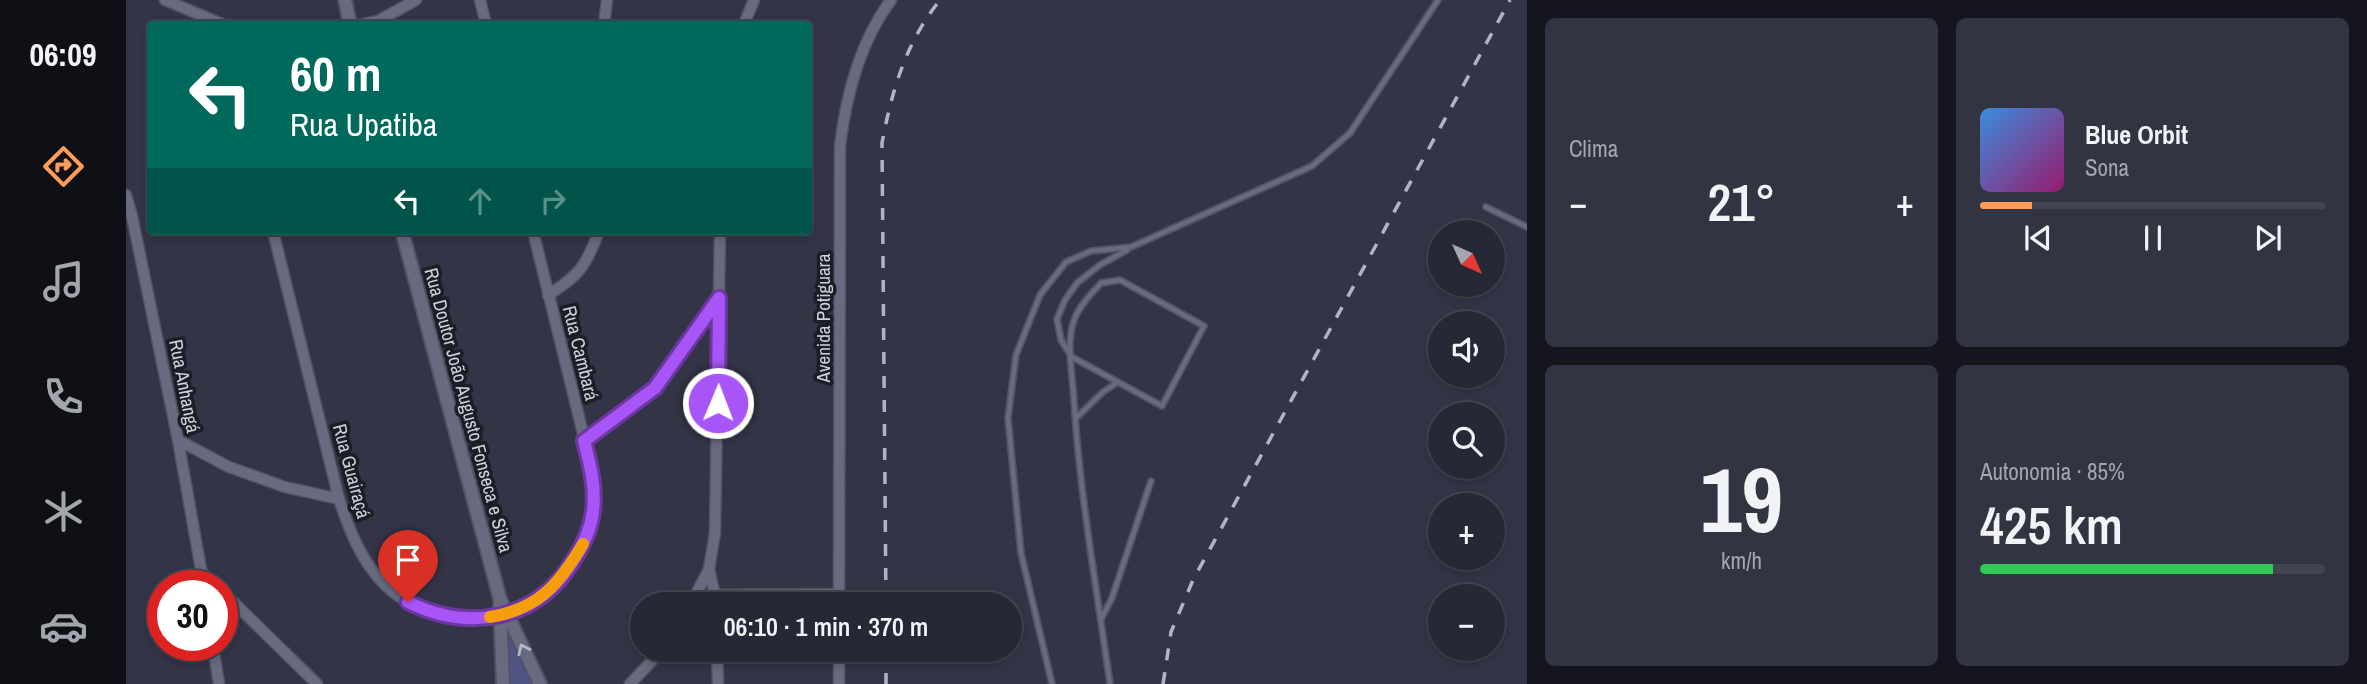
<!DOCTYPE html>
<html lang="pt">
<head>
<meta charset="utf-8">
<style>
	:root { --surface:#262835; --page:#323441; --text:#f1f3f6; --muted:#a4a6ad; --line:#424450; --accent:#fe9c58 }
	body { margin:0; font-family:"Archivo Narrow",sans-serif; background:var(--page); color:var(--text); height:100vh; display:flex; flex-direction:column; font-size:26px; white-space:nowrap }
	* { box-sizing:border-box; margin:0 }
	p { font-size:23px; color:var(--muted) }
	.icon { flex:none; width:38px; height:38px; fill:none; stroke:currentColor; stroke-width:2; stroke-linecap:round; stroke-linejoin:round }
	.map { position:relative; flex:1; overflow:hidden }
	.sheet { display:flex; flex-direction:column; gap:18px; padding:18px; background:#15161d; width:840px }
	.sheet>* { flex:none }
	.hud { position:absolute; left:21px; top:21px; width:665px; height:214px; border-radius:7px; box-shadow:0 4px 10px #0003,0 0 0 2px var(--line); background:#00695c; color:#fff; overflow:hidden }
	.needle { width:46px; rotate:135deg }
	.buttons { position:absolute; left:1302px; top:220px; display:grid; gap:14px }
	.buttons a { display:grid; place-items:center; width:77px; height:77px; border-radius:50%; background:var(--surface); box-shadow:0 4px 10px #0003,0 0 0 2px var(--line); font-size:35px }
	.speed { position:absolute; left:21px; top:570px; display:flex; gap:14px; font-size:35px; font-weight:700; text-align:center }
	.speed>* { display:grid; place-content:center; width:91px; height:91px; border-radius:50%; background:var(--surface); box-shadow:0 4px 10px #0003,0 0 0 2px var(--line); line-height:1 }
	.speed .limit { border:10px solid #d22; background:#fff; color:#111 }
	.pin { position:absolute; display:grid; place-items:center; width:60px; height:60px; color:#fff; margin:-72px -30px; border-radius:50% 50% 50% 0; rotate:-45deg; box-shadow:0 0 7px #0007 }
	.pin .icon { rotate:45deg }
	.me { position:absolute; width:77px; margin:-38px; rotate:1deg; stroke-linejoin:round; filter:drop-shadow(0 0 5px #0008) }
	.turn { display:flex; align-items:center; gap:24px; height:147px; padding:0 28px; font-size:32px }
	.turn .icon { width:91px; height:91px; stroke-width:2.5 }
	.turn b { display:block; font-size:49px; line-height:60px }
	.lanes { display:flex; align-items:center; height:66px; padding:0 28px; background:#0003; justify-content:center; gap:35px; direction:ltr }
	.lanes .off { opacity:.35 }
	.big { font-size:52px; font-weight:600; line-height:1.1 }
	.sheet .card { flex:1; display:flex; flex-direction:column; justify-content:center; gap:10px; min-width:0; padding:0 24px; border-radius:10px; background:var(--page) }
	.sheet .dial { align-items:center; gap:0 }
	.dial b { font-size:91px; line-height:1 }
	.song { display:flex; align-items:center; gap:21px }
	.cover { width:84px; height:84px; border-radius:10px; background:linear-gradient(135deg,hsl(210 70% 55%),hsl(320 70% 35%)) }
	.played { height:7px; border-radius:4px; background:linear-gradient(90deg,var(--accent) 15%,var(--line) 15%) }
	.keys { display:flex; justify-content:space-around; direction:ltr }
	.heat { display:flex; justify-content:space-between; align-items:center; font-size:38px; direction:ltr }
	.charge { height:10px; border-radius:5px; background:linear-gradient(90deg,#34c759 85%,var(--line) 0) }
	.sheet .tiles { flex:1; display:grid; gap:18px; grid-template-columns:repeat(2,1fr) }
	.trip { position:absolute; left:504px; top:592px; width:392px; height:70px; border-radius:35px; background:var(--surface); box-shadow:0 4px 10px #0003,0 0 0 2px var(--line); font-weight:600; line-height:70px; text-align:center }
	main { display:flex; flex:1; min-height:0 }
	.dock { display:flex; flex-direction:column; width:126px; justify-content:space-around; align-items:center; background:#0f1015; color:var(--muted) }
	.dock .icon { width:49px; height:49px }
	.dock .on { color:var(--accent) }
	.dock b { font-size:32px; color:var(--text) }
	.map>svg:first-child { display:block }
</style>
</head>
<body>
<main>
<nav class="dock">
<b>06:09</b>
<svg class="icon on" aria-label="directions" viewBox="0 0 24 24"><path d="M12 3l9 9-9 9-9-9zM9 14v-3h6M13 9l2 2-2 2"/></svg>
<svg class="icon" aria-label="music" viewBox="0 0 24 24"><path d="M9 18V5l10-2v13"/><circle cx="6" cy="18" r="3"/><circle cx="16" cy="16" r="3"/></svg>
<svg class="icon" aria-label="phone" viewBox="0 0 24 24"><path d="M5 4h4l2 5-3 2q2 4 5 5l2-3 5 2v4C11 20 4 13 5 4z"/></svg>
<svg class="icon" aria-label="climate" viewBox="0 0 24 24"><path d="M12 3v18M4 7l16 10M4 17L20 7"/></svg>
<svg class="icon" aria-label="car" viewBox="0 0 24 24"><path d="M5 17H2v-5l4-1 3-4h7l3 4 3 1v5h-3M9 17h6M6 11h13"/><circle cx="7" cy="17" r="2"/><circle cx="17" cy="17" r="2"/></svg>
</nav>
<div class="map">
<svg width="1401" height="684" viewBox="0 0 1401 684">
	<rect width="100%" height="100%" fill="#333547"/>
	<path fill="#505485" d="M 380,621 L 411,684 L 381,684 Z"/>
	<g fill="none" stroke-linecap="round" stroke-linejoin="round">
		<defs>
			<g id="lane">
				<path d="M 1360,207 L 1401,227"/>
				<path d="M 950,418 L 977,392 L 992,382"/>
				<path d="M 975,619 L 986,598 L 1025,481"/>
				<path d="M 926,684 L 895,553 L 882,418 L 890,355 L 914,295 L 940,262 L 965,251 L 1005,247 L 1186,166 L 1224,133 L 1312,0"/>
				<path d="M 984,684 C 971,590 954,496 948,402 C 947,378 941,350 946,327 C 950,309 963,296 975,283 L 994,280 L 1078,326 L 1036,406 L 946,357 L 935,340 L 931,319 L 939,300 L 951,283 L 974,265 L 1001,250"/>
			</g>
			<g id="street">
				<path d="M 39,0 L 96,24"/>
				<path d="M 354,0 L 360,24"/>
				<path d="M 237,24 L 252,21 L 290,0"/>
				<path d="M 478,24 L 481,0"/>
				<path d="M 618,24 L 628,0"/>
				<path d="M 0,195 L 6,216 L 52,440 L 78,586"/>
				<path d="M 147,231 L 213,499 C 224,532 235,561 260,586 C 276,601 296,610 317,614 C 388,631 451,584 467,515 C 469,503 468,490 468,478 L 407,231"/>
				<path d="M 422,295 C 454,275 460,266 473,231"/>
				<path d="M 52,440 L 103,467 L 159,487 L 213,499"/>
				<path d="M 459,441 L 529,388 L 593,299"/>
				<path d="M 75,572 L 91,586"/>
				<path d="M 96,591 L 191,684"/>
				<path d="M 591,595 L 713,594"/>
				<path d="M 565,604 L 583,569"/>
				<path d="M 591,604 L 583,569 L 589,533 L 594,231"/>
				<path d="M 713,604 L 714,146 C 720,95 734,42 765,0"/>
				<path d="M 87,646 L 93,684"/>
				<path d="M 591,649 L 592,684"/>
				<path d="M 713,649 L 713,684"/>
				<path d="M 504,684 L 537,649"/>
			</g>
			<g id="secondary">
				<path d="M 219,0 L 224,24"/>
				<path d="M 276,231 L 374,599 L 414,684"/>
				<path d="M 374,604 L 377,684"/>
			</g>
		</defs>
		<use href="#lane" stroke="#515262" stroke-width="8"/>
		<use href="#street" stroke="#515262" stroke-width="13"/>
		<use href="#secondary" stroke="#515262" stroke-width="16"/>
		<use href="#lane" stroke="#686b7f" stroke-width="4.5"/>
		<use href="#street" stroke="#686b7f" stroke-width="10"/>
		<use href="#secondary" stroke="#686b7f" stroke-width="12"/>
		<g stroke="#b2b4c1" stroke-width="3.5" stroke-dasharray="12 12" stroke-linecap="butt">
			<path d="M 760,604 L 756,143 C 766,90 780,42 814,0"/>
			<path d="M 760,649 L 760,684"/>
			<path d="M 1037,684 L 1045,632 L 1067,580 L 1384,0"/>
		</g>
	</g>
	<defs><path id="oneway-chevron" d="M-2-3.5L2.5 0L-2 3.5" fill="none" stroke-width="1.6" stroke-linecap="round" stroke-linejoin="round" transform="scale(1.75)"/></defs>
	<use stroke="#b5b8c5" href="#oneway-chevron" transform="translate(397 649) rotate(-115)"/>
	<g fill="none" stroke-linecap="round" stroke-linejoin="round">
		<defs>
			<path id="route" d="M 282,602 C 342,632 411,621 447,561 C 457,546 465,529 467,511 C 470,487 464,464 458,441 L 529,388 L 593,298 L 592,403"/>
		</defs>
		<use href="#route" stroke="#6d37a1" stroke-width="18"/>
		<use href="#route" stroke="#a855f7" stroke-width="12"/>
		<path stroke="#f59e0b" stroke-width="12" d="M 364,617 C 413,609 433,584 457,544"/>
	</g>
	<g text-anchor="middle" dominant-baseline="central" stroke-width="7" stroke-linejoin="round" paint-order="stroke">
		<g font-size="19" fill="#cfd1dc" stroke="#1c1d25">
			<text transform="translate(697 318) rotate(-90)">Avenida Potiguara</text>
			<text transform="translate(455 353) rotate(76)">Rua Cambará</text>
			<text transform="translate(59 386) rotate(79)">Rua Anhangá</text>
			<text transform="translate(343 410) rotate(75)">Rua Doutor João Augusto Fonseca e Silva</text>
			<text transform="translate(226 471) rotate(75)">Rua Guairaçá</text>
		</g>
	</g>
</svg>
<div class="buttons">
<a><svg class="needle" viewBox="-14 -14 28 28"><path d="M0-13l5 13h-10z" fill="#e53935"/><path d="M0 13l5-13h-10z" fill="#a4a6ad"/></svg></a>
<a><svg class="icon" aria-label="sound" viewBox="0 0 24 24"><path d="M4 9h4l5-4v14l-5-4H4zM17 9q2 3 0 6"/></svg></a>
<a><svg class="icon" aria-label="search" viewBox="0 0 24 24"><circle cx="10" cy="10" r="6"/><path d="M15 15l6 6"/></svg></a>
<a>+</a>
<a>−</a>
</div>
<div class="speed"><div class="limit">30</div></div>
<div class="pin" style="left:282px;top:602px;background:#d93025"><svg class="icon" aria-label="arrive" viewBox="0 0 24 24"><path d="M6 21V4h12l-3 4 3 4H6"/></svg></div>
<svg class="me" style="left:592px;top:403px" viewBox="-20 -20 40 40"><circle r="17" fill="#a855f7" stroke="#fff" stroke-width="3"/><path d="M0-11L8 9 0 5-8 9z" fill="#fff"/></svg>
<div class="trip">06:10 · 1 min · 370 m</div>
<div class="hud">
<div class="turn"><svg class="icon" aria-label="left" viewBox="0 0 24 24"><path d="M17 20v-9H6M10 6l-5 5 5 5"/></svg><div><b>60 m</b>Rua Upatiba</div></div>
<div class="lanes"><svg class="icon" aria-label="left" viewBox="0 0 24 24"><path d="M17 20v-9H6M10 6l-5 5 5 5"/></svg><svg class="icon off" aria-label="ahead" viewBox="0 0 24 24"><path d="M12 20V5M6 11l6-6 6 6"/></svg><svg class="icon off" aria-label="right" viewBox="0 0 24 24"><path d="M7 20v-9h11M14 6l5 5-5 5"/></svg></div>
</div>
</div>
<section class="sheet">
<div class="tiles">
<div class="card"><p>Clima</p>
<div class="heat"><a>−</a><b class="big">21°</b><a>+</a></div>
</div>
<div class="card">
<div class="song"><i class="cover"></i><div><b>Blue Orbit</b><p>Sona</p></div></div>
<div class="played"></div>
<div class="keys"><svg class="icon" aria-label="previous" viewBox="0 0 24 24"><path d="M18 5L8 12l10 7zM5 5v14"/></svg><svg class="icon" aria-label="pause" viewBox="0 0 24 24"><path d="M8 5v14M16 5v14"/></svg><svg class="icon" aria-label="next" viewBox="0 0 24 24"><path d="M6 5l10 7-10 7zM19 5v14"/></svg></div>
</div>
<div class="card dial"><b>19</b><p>km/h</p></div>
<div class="card"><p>Autonomia · 85%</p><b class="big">425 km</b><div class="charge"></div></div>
</div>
</section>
</main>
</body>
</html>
